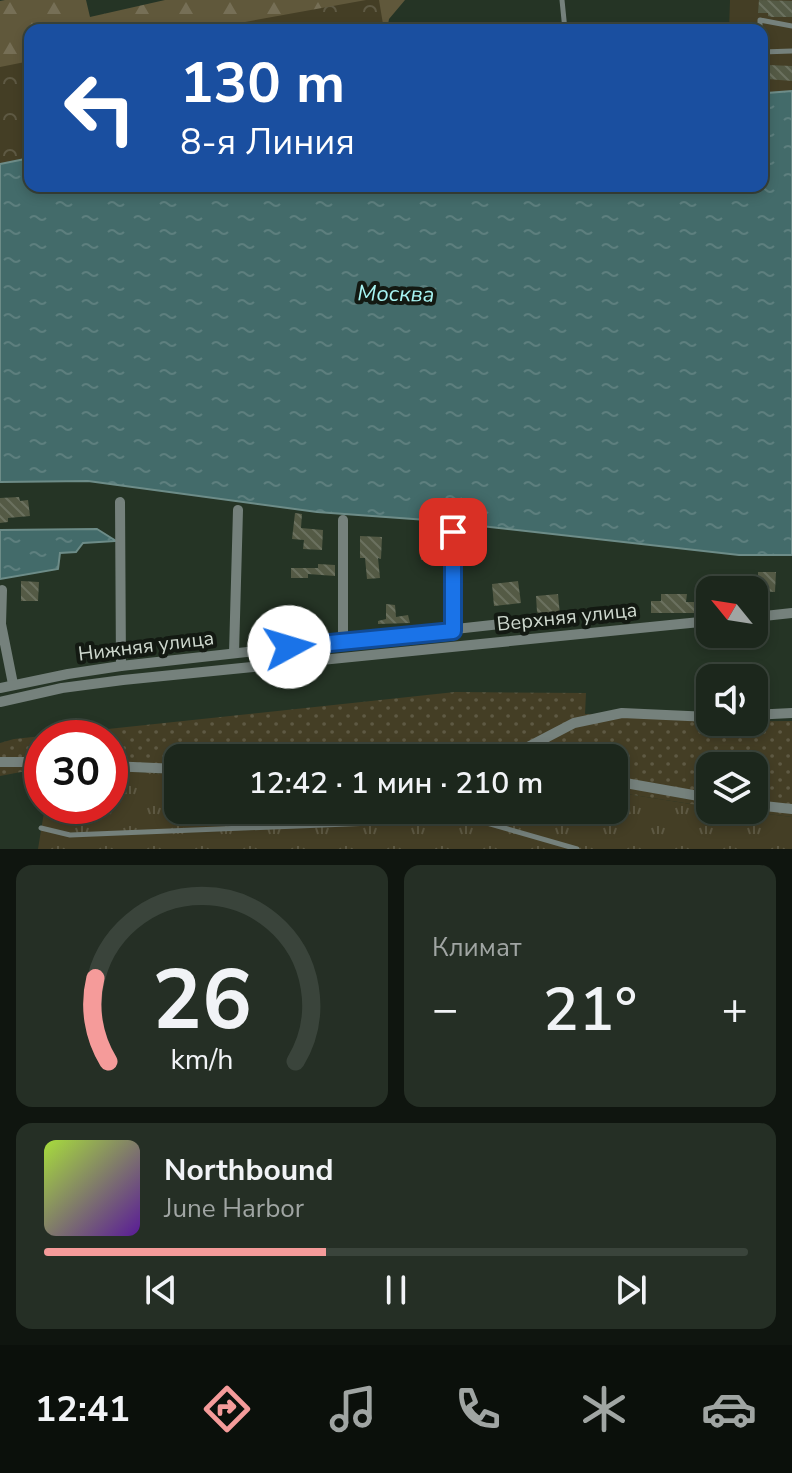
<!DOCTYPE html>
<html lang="ru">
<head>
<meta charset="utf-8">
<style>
	:root { --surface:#1c271c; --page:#252f25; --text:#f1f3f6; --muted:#a0a5a3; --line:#3a443b; --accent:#f59b9a }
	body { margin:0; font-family:"Nunito Sans",sans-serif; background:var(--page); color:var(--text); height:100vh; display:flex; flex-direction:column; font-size:30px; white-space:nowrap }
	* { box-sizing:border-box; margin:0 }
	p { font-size:26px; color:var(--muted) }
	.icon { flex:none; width:44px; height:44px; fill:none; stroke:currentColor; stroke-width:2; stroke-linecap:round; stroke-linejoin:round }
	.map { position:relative; height:849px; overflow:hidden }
	.details { display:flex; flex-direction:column; gap:16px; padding:16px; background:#0f150f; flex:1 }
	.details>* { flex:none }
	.top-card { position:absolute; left:24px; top:24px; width:744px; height:168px; border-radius:16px; box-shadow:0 4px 12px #0003,0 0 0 2px var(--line); background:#1a4fa0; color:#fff; overflow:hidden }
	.needle { width:52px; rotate:300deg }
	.controls { position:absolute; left:696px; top:576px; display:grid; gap:16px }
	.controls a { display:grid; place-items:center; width:72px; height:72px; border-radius:16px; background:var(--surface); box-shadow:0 4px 12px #0003,0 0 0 2px var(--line); font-size:40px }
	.speed { position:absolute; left:24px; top:720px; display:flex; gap:16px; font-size:40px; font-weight:700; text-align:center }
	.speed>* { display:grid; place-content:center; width:104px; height:104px; border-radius:50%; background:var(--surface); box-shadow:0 4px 12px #0003,0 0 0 2px var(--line); line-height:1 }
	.speed .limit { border:12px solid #d22; background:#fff; color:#111 }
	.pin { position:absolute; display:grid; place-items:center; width:68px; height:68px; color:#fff; margin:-34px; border-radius:16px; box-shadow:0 4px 12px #0006 }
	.me { position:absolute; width:88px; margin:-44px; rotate:84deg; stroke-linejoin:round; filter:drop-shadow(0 0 6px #0008) }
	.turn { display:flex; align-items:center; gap:28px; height:168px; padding:0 24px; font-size:36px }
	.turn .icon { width:104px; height:104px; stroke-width:2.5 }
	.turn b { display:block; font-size:56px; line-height:68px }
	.big { font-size:60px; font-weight:600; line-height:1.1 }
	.details .card { flex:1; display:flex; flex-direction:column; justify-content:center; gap:12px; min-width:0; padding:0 28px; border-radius:16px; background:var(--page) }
	.details .dial { align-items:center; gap:0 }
	.dial svg { height:208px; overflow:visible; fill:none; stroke:var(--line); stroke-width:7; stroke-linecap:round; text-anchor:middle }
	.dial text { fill:var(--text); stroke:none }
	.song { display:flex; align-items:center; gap:24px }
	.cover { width:96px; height:96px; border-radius:12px; background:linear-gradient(135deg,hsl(80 70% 55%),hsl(270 70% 35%)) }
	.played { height:8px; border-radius:4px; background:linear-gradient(90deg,var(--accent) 40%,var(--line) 40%) }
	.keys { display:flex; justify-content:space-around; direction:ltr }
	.heat { display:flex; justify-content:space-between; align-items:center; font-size:44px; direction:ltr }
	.details .tiles { flex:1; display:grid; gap:16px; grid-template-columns:1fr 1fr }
	.card:last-child { grid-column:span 2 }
	.trip { position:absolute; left:164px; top:744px; width:464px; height:80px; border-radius:16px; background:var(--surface); box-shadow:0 4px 12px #0003,0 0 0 2px var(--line); font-weight:600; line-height:80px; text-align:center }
	.dock { display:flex; height:128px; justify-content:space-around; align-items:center; background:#0b100b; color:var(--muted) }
	.dock .icon { width:56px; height:56px }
	.dock .on { color:var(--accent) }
	.dock b { font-size:36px; color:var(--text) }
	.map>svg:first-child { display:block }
</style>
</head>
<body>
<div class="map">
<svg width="792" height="849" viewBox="0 0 792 849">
	<defs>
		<pattern id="grass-tufts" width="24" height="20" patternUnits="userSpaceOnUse" patternTransform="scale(2)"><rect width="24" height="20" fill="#443e25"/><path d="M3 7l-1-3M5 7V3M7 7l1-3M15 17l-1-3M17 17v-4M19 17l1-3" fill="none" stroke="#5e5943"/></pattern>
		<pattern id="forest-firs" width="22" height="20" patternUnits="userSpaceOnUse" patternTransform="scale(2)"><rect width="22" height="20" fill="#60583b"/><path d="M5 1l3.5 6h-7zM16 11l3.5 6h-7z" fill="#766f56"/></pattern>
		<pattern id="park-crowns" width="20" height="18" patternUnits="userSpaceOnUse" patternTransform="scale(2)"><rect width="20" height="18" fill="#443e25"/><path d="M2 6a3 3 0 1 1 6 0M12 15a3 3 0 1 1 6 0" fill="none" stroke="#5e5943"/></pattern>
		<pattern id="garden-dots" width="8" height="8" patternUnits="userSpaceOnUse" patternTransform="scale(2)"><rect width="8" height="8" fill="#443e25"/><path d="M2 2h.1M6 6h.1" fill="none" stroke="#5e5943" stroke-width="1.8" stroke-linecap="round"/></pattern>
		<pattern id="water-ripples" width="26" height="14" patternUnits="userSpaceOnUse" patternTransform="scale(2)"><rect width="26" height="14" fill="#436b6a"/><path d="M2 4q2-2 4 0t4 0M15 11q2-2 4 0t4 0" fill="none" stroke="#5d7f7e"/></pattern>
		<pattern id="building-back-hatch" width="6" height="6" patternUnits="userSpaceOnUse" patternTransform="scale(2)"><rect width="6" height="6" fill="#545a45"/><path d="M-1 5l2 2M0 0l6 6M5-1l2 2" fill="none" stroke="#6b715f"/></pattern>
	</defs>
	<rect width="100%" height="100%" fill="#253425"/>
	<path fill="url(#grass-tufts)" d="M 110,770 L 178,775 L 178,810 L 614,810 L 614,792 L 710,807 L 710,810 L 735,810 L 792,817 L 792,849 L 38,849 L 45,806 L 110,806 Z"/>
	<path fill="url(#forest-firs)" d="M 5,0 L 86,0 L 90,17 L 165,0 L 405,0 L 389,19 L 387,30 L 30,30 L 30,158 L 0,164 L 0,1 Z"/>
	<g fill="url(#park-crowns)">
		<path d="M 366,0 L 379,0 L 384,30 L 201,30 Z"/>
		<path d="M 30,61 L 30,158 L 0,164 L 0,67 Z"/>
	</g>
	<path fill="url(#garden-dots)" d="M 455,692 L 586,693 L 585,714 L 710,718 L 710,722 L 792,721 L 792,817 L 735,810 L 754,810 L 754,766 L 710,766 L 710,807 L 614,792 L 614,758 L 425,758 L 405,754 L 378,758 L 178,758 L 178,775 L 110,770 L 110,738 L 42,738 L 42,768 L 0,776 L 0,743 L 14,739 Z"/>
	<path fill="#443e25" d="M 730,0 L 792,0 L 792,91 L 767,93 L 765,101 L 762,101 L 762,30 L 729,30 Z"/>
	<g fill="url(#water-ripples)" stroke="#6d8c88" stroke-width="2">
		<path d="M 792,91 L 792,555 L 739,555 L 427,520 L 317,512 L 88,481 L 0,482 L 0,164 L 30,158 L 30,186 L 762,186 L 762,101 L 765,101 L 767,93 Z"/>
		<path d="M 97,529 L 116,541 L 83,543 L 76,552 L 60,553 L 58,569 L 0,579 L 0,530 Z"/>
	</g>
	<g fill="url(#building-back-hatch)">
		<path d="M 759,0 L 792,1 L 792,17 L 772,17 L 768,16 L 768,13 L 758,13 Z"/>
		<path d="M 768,65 L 792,66 L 792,81 L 767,79 Z"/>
		<path d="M 19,497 L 20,501 L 28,500 L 30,516 L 8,518 L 8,522 L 0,523 L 0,498 Z"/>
		<path d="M 295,513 L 302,514 L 301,528 L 323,530 L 322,550 L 303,549 L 304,540 L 292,539 Z"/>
		<path d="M 360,536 L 382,537 L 381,559 L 378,558 L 380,578 L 367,579 L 365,558 L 360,558 Z"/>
		<path d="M 438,538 L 440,558 L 421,560 L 419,540 Z"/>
		<path d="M 318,564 L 335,565 L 335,576 L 308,574 L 308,578 L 291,578 L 291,568 L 318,568 Z"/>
		<path d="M 758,572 L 776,572 L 775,592 L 758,591 Z"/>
		<path d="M 21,581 L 39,582 L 38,601 L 21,601 Z"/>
		<path d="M 518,581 L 521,603 L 494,606 L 492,584 Z"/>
		<path d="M 558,594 L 560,615 L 544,617 L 537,612 L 536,596 Z"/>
		<path d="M 661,594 L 687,594 L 686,602 L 696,602 L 696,613 L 651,613 L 651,601 L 661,601 Z"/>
		<path d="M 386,604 L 395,605 L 396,617 L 408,615 L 410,623 L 378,624 L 378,621 L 386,619 Z"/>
	</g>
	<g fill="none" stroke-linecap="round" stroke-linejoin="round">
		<g stroke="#75817c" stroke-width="5">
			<path d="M 562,0 L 565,30"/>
			<path d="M 760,30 L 760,20 L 792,26"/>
			<path d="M 762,52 L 792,51"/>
			<path d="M 41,828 L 70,835 L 473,819 L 577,849"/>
		</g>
		<g stroke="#75817c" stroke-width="10">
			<path d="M 120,502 L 121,666"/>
			<path d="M 343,520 L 343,642"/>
			<path d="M 2,590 L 1,624 L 13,684"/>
			<path d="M 754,617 L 792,613"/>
			<path d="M 453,631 L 453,532"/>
			<path d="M 234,653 L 238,510"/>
			<path d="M 0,688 L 68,674 L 121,666 L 537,620"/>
			<path d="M 0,702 L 62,688 L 123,680 L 710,621"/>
			<path d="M 754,715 L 792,713"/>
			<path d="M 316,758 L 362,751 L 406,750 L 475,758"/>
			<path d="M 507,758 L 574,723 L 622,713 L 710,717"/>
			<path d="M 0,762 L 42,762"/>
			<path d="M 110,766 L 178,769"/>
			<path d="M 614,781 L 710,798"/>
			<path d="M 754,805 L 792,809"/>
		</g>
	</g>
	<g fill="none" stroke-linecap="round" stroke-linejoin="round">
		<defs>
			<path id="route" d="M 289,647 L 453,631 L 453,532"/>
		</defs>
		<use href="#route" stroke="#114b97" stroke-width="20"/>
		<use href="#route" stroke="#1a73e8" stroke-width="14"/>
	</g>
	<g text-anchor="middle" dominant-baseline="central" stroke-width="8" stroke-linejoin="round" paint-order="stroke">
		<g font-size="20" fill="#ced8ce" stroke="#131912">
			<text transform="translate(567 617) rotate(-6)">Верхняя улица</text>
			<text transform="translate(146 646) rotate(-7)">Нижняя улица</text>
		</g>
		<g font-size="22" font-style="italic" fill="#a7f4f2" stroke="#131912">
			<text transform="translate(396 294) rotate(1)">Москва</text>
		</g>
	</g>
</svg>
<div class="controls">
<a><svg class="needle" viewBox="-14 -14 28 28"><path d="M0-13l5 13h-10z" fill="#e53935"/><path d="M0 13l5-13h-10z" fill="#a0a5a3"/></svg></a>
<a><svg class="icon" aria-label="sound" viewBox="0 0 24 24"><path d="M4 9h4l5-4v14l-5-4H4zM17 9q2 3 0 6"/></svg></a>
<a><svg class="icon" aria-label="layers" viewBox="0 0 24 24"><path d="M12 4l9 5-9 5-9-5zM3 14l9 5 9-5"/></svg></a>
</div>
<div class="speed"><div class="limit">30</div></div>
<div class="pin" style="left:453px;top:532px;background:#d93025"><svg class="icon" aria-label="arrive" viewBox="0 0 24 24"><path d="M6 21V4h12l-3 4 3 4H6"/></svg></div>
<svg class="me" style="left:289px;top:647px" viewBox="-20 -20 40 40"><circle r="19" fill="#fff"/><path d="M0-13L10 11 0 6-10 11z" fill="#1a73e8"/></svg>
<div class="trip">12:42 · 1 мин · 210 m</div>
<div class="top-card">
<div class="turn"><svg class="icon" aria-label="left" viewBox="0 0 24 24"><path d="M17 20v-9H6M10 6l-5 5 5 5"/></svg><div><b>130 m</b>8-я Линия</div></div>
</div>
</div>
<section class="details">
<div class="tiles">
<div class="card dial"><svg viewBox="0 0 100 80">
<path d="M14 69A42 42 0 1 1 86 69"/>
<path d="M14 69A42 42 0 0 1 9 37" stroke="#f59b9a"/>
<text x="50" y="56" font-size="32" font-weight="700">26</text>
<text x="50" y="72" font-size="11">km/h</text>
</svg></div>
<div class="card"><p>Климат</p>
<div class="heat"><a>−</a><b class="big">21°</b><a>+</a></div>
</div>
<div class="card">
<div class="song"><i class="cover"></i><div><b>Northbound</b><p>June Harbor</p></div></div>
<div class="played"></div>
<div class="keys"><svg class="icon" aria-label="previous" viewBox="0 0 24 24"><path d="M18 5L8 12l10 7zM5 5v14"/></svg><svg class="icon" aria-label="pause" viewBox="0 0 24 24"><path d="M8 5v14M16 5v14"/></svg><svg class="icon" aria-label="next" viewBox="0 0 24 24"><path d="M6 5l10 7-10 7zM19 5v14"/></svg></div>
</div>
</div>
</section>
<nav class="dock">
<b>12:41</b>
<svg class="icon on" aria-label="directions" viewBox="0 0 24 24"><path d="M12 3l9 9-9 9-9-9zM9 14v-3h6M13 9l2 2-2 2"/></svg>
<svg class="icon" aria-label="music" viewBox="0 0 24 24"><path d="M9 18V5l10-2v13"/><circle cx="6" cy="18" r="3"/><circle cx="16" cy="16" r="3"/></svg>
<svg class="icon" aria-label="phone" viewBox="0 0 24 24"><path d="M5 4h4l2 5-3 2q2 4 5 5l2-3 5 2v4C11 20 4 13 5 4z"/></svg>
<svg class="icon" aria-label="climate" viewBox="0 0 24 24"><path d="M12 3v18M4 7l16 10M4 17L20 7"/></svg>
<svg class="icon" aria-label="car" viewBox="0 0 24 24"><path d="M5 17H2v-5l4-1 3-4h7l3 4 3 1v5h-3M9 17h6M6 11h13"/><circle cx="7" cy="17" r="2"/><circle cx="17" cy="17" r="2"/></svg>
</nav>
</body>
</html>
